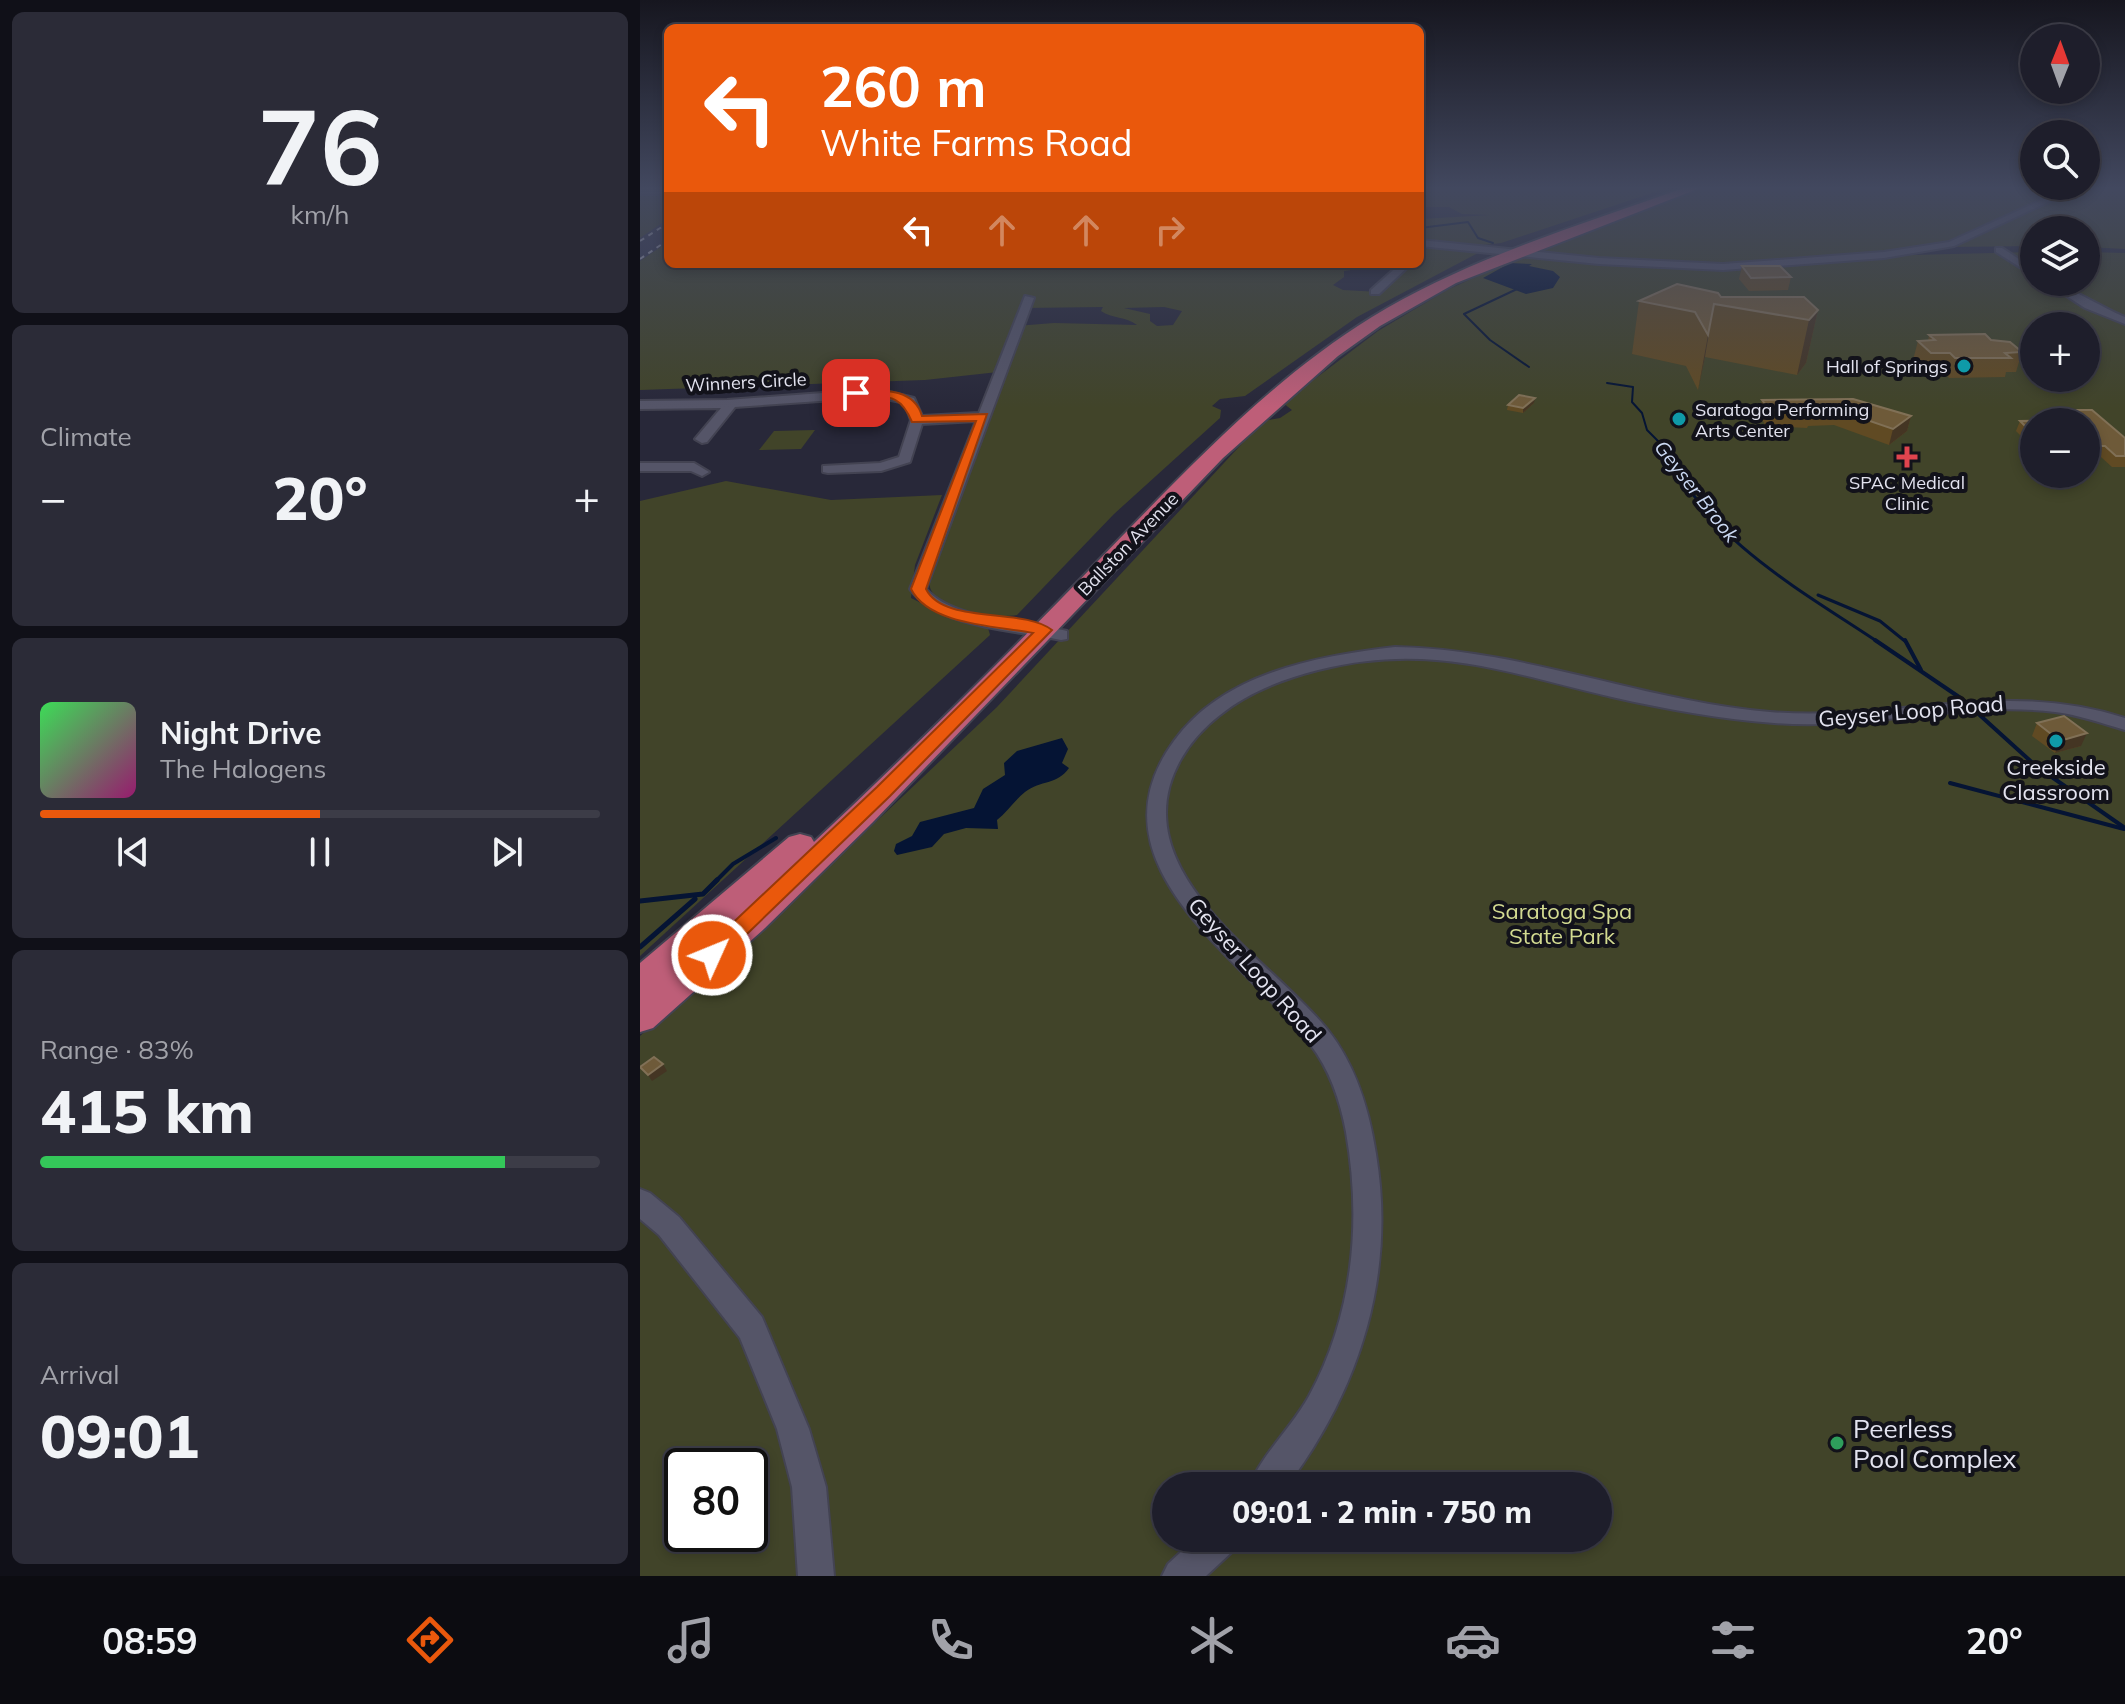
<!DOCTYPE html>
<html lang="en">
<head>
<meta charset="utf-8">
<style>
	:root { --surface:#1e1e2b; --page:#2b2b37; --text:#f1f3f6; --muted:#a1a2a9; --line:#3c3c47; --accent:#ea580c }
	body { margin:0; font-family:Mulish,sans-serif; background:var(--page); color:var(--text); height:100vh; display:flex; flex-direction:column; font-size:30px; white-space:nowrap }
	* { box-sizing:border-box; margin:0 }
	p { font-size:26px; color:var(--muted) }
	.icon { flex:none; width:44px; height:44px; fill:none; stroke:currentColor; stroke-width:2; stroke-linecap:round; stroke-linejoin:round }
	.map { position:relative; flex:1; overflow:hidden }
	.sheet { display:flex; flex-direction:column; gap:12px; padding:12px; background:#101018; width:640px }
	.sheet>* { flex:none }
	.hud { position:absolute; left:24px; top:24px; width:760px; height:244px; border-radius:12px; box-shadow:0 4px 12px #0003,0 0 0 2px var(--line); background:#ea580c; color:#fff; overflow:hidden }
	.needle { width:52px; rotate:1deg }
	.fabs { position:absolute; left:1380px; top:24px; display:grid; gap:16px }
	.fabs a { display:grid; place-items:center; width:80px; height:80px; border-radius:50%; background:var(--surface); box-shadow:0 4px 12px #0003,0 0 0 2px var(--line); font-size:40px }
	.speed { position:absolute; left:24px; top:1448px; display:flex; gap:16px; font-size:40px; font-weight:700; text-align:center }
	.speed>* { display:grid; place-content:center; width:104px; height:104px; border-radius:50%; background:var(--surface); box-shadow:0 4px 12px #0003,0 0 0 2px var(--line); line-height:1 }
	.speed .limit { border:4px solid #111; border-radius:12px; background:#fff; color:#111 }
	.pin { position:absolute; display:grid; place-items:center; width:68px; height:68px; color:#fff; margin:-34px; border-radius:16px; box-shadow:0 4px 12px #0006 }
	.me { position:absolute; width:88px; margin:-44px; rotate:46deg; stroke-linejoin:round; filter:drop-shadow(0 0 6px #0008) }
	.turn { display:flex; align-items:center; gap:28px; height:168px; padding:0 24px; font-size:36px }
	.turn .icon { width:104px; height:104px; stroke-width:2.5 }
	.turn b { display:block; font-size:56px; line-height:68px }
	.lanes { display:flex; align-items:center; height:76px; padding:0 24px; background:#0003; justify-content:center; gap:40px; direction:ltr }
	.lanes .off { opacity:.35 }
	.big { font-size:60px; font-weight:800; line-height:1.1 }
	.sheet .card { flex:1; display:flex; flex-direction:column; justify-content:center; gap:12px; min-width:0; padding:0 28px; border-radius:12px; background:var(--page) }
	.sheet .dial { align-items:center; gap:0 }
	.dial b { font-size:104px; line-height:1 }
	.song { display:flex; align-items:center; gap:24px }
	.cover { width:96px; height:96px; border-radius:12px; background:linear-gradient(135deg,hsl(130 70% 55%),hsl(320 70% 35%)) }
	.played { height:8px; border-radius:4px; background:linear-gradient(90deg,var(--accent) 50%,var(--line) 50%) }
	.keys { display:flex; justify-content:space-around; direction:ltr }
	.heat { display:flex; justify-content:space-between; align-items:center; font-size:44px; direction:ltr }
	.charge { height:12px; border-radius:6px; background:linear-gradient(90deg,#34c759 83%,var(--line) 0) }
	.trip { position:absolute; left:512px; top:1472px; width:460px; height:80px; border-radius:40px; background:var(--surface); box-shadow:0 4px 12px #0003,0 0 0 2px var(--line); font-weight:800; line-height:80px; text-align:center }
	.tabs { display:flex; height:128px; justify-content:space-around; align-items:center; background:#0c0c11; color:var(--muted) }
	.tabs .icon { width:56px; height:56px }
	.tabs .selected { color:var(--accent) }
	.tabs b { font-size:36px; color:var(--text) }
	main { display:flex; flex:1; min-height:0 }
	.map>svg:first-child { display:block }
</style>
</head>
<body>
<main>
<section class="sheet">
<div class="card dial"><b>76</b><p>km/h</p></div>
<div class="card"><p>Climate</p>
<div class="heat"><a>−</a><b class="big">20°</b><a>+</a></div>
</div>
<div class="card">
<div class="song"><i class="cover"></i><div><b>Night Drive</b><p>The Halogens</p></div></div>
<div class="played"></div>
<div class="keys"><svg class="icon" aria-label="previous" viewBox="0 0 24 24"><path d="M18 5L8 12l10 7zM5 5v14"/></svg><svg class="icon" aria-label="pause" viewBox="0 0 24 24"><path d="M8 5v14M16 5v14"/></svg><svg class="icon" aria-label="next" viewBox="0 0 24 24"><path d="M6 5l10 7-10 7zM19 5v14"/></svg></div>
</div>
<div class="card"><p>Range · 83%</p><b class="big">415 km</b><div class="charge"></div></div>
<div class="card"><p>Arrival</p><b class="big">09:01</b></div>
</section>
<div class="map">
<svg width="1485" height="1576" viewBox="0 0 1485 1576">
	<rect width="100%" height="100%" fill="#282839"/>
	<path fill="#313149" d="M 28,210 L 28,251 L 0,270 L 0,227 Z"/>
	<g fill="#414429" fill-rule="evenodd">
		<path d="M 780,188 L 1027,188 L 861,243 L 843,245 L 780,240 L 780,219 L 850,215 L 822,214 L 809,207 L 780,207 Z"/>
		<path d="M 1063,188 L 1485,188 L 1485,249 L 1446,247 L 1446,230 L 1394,230 L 1394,246 L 1308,247 L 1346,230 L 1338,228 L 1312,241 L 1264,251 L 1090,265 L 982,261 L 895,252 Z"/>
		<path d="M 0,193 L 28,193 L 28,219 L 0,238 Z"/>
		<path d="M 28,242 L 28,264 L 755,264 L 704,271 L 704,277 L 693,285 L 703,290 L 740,292 L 768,264 L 780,264 L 780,253 C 793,242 823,247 838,253 L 717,317 L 605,396 L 580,399 L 572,406 L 581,410 L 580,418 L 474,514 L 377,615 C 356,619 301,613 291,590 C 289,586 290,581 289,577 L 358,372 L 285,380 L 0,390 L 0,261 ZM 463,307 L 461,311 C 472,319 486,316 497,325 L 414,323 L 376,326 L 378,315 L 384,308 ZM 524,307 L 542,311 L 533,325 L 517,326 L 510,321 L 510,314 L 484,308 Z"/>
		<path d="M 1394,252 L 1394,282 L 1446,282 L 1446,252 L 1485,253 L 1485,1576 L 0,1576 L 0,1036 L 130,922 L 357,707 L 623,421 L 640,418 L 652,410 L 643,403 L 738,331 L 807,290 L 881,256 L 1134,267 L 1272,255 ZM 1394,326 L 1446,326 L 1446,378 L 1394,378 ZM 1394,422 L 1446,422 L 1446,474 L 1394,474 ZM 42,1466 L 110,1466 L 110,1534 L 42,1534 ZM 526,1486 L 958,1486 L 958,1538 L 526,1538 Z"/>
		<path d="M 175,430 L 161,449 L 119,450 L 134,431 Z"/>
		<path d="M 86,481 L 191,500 L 302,495 L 275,565 L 271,598 L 301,613 L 348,628 L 350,635 L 0,956 L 0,501 Z"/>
	</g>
	<g fill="#051434">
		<path d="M 870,263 L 892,264 L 889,266 L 913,271 L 920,277 L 913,288 L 886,294 L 843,278 Z"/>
		<path d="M 422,738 L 428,749 L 422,763 L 429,768 C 417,785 401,780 385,792 C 375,800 367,812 357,820 L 358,829 L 326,828 L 304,834 L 292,847 L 257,855 L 254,851 L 256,844 L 272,836 L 280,822 L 334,808 L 343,789 L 365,775 L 364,763 L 377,751 Z"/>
	</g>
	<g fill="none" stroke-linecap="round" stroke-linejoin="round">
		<g stroke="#051434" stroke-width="2">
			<path d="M 780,228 L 828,222 L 838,238 L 853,243"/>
			<path d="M 877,289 L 824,314 L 850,340 L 889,367"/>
			<path d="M 967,383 L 993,387 L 992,402 L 1002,413 L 1007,430 L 1030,453"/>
		</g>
		<g stroke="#051434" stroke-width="3">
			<path d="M 1029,451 C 1062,537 1165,593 1238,642"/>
			<path d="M 1178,595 L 1240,621 L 1266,642"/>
		</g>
		<g stroke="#051434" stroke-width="4">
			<path d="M 1235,640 L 1322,699 L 1396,766 L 1485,828"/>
			<path d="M 1265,640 L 1281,670"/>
			<path d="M 1310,783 L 1484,829"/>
			<path d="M 75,882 L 93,864 L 136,838"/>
		</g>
		<g stroke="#051434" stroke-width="5">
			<path d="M 0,901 L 63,894 L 77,880"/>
			<path d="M 0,947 L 55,899"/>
		</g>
		<defs>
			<g id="minor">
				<rect x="0" y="188" width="28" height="6"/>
				<path d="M 1428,188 L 1438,188 L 1314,246 L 1244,258 L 1083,270 L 959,264 L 780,246 L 780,240 L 959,258 L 1083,264 L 1244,252 L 1309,242 Z"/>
				<path d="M 1356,248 L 1362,248 L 1394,269 L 1394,276 L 1356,252 Z"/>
				<path d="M 760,264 L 771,264 L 739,294 L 731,294 L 731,290 Z"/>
				<path d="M 1405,282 C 1423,282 1464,309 1485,317 L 1485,324 L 1445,308 Z"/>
				<path d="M 385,296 L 394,298 L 286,589 C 313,620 388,622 427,631 L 427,639 L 421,640 C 376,630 299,628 270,589 L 336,421 L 282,424 L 270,462 L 241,471 L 188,473 L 183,472 L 183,466 L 240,463 L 259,457 L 271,420 L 265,403 L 237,397 L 95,407 L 67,442 L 62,443 L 55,439 L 81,408 L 0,409 L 0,401 L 87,400 L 237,389 L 274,398 L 282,416 L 339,413 Z"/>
				<path d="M 0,463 L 54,463 L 69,472 L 62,476 L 51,471 L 0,471 Z"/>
				<path d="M 755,647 C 883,649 1003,701 1130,712 C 1253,722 1363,678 1485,718 L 1485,730 C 1461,723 1439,715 1415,712 C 1321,700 1228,731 1134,723 C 1080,719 1025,709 972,697 C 866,672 789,642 678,670 C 643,679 608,692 580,715 C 549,739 525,775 526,815 C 528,900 637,968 687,1029 C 716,1065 729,1109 736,1154 C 756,1275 720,1389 647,1486 L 609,1486 C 623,1453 652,1427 669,1396 C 713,1315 722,1222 706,1132 C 700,1100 690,1070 670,1044 C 603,958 444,864 534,741 C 583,673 677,656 755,647 Z"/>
				<path d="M 0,1189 L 10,1193 L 39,1217 L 122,1317 L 169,1429 L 186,1487 L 194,1576 L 158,1576 L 152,1487 L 137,1429 L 100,1338 L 19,1235 L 0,1219 Z"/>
				<path d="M 556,1538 L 599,1538 L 594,1550 L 566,1576 L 522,1576 L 528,1564 Z"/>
			</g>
			<path id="highway" d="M 1044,188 L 1060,188 L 816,283 L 740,326 L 698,356 L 583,458 L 233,822 L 125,928 L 13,1028 L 0,1032 L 0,963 L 149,837 L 160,834 L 171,837 L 174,842 C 271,751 365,657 457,562 C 542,475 628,381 732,317 C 829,258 937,226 1044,188 Z"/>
		</defs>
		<use href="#minor" stroke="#434352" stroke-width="4"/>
		<use href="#highway" stroke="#434352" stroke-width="4"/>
		<use href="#minor" fill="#555568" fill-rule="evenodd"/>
		<use href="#highway" fill="#be5e78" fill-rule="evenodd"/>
		<g stroke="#aeaebb" stroke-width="2" stroke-dasharray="5 5" stroke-linecap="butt">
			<path d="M 0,241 L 28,223"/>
			<path d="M 0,259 L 28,240"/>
		</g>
	</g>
	<g fill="#604a23">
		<path d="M 1102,266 L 1151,277 L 1148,290 L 1109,291 L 1099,279 Z"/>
		<path d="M 1081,297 L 1178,310 L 1166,363 L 1157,375 L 1065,357 L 1058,390 L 1046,366 L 992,354 L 999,301 Z"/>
		<path d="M 1289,335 L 1351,340 L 1382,352 L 1376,372 L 1366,372 L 1365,377 L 1309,378 L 1304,372 L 1285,373 L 1273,360 L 1278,341 L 1288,341 Z"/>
		<path d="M 1122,400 L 1271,416 L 1267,431 L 1249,445 L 1194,425 L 1168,426 L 1167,428 L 1126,426 L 1119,415 Z"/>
		<path d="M 894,403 L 883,413 L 867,410 L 868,405 Z"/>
		<path d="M 1432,410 L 1485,438 L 1485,467 L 1472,467 L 1461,457 L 1446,457 L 1446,422 L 1394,422 L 1394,449 L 1376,431 L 1380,421 L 1428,420 Z"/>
		<path d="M 1397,723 L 1441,746 L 1415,753 L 1392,736 Z"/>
	</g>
	<g fill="#443523">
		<path d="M 1074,304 L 1065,357 L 1058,390 L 1068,335 Z"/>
		<path d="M 1178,310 L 1166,363 L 1157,375 L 1169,320 Z"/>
		<path d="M 895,398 L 894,403 L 883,413 L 883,408 Z"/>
		<path d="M 1271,416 L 1267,431 L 1249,445 L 1253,429 Z"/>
		<path d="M 1447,733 L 1441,746 L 1415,753 L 1420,741 Z"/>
		<path d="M 23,1064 L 27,1071 L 12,1081 L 8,1075 Z"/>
	</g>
	<g fill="#6e5a39" stroke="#807056" stroke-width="2">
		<path d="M 1102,266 L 1140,266 L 1151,277 L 1111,278 Z"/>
		<path d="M 1037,284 L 1078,293 L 1081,297 L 1164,297 L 1178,310 L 1169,320 L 1074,304 L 1068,335 L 1055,312 L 999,301 Z"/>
		<path d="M 1345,334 L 1351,340 L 1370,342 L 1382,352 L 1365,353 L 1371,358 L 1315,358 L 1310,353 L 1291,353 L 1278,341 L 1295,340 L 1289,335 Z"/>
		<path d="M 879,395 L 895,398 L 883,408 L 868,405 Z"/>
		<path d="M 1213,399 L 1271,416 L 1253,429 L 1198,410 L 1169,410 L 1171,413 L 1130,410 L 1122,400 Z"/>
		<path d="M 1432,410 L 1452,410 L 1485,438 L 1485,456 L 1476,456 L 1465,446 L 1446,446 L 1446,422 L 1394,422 L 1394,435 L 1380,421 L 1438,420 Z"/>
		<path d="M 1424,716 L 1447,733 L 1420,741 L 1397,723 Z"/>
		<path d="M 14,1057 L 23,1064 L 8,1075 L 0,1067 Z"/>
	</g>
	<linearGradient id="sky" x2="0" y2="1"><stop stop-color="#16161f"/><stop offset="0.46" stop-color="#42485f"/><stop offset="1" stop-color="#42485f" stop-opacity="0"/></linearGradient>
	<rect width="1485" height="408" fill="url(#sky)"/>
	<path fill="#ea580c" stroke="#983908" stroke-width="2" d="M 216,390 C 240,390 274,387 282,416 L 347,414 L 286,589 C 304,625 383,607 412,630 L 250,796 L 80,960 L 65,960 L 62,955 L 65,949 L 237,787 L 393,633 C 356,626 289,625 271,589 L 336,421 L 272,422 C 258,388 243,400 212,395 Z"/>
	<g fill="#0f9aa8" stroke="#12121a" stroke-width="3">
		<circle cx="1324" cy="366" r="8"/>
		<circle cx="1039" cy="419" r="8"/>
		<circle cx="1416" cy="741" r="8"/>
	</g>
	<path fill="#e0444e" stroke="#12121a" stroke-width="3" d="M1263 445h8v8h8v8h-8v8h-8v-8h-8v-8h8z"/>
	<circle fill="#2e9e5b" stroke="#12121a" stroke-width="3" cx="1197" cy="1443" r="8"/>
	<g text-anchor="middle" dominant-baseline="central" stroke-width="8" stroke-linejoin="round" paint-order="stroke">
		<g font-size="18" fill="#e3e3ef" stroke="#12121a" text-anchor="end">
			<text x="1308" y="366">Hall of Springs</text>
			<text x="1055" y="409" text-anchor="start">Saratoga Performing<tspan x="1055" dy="21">Arts Center</tspan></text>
			<text x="1267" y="482" text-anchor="middle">SPAC Medical<tspan x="1267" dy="21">Clinic</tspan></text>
		</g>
		<g font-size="18" fill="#e3e3ef" stroke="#12121a">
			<text transform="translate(106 382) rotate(-3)">Winners Circle</text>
			<text transform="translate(488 544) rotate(-46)">Ballston Avenue</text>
		</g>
		<g font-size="20" font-style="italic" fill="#cbd9f3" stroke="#12121a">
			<text transform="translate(1057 491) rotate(52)">Geyser Brook</text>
		</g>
		<g font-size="22" fill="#e3e3ef" stroke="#12121a">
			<text transform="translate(1271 711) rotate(-5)">Geyser Loop Road</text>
			<text transform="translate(615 970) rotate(48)">Geyser Loop Road</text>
		</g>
		<g font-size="22" fill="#e3e3ef" stroke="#12121a">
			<text x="1416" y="767">Creekside<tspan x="1416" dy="25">Classroom</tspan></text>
		</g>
		<g font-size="22" fill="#d3db91" stroke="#12121a">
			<text x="922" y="911">Saratoga Spa<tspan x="922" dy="25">State Park</tspan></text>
		</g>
		<g font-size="26" fill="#e3e3ef" stroke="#12121a" text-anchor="start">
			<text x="1213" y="1428">Peerless<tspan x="1213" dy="30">Pool Complex</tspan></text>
		</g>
	</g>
</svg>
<div class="fabs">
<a><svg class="needle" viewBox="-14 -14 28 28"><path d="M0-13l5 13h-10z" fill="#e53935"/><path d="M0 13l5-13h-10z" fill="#a1a2a9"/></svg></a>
<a><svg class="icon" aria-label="search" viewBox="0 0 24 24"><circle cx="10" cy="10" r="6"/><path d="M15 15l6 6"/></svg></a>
<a><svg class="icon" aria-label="layers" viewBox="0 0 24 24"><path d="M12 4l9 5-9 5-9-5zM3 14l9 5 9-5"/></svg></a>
<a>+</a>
<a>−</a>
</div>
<div class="speed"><div class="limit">80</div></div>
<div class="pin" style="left:216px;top:393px;background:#d93025"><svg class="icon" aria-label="arrive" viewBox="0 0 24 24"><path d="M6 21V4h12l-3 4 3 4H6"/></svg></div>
<svg class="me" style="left:72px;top:955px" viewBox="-20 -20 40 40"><circle r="17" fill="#ea580c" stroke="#fff" stroke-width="3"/><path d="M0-11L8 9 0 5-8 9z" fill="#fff"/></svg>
<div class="trip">09:01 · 2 min · 750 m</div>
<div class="hud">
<div class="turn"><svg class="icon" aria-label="left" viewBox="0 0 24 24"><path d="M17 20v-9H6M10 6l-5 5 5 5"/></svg><div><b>260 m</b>White Farms Road</div></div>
<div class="lanes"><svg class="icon" aria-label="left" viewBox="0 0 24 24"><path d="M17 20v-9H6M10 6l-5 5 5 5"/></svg><svg class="icon off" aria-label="ahead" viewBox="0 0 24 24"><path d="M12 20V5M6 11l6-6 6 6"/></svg><svg class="icon off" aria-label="ahead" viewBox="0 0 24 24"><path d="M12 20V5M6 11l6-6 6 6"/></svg><svg class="icon off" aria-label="right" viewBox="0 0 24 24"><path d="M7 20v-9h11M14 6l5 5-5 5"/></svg></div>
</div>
</div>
</main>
<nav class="tabs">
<b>08:59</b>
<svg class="icon selected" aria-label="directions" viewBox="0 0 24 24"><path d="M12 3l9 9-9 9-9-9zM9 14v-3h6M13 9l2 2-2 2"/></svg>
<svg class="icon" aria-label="music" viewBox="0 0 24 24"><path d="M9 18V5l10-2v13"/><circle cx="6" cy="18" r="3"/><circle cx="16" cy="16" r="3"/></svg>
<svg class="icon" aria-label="phone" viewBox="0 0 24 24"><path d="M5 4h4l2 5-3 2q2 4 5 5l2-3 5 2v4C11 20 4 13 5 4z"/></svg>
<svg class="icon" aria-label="climate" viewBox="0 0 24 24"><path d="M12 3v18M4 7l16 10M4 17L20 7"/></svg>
<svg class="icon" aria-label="car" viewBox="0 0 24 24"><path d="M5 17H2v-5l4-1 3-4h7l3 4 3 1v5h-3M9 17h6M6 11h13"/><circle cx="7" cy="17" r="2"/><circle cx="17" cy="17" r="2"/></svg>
<svg class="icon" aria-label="filters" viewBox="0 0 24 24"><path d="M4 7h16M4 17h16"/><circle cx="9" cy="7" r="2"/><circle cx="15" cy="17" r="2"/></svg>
<b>20°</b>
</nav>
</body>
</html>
